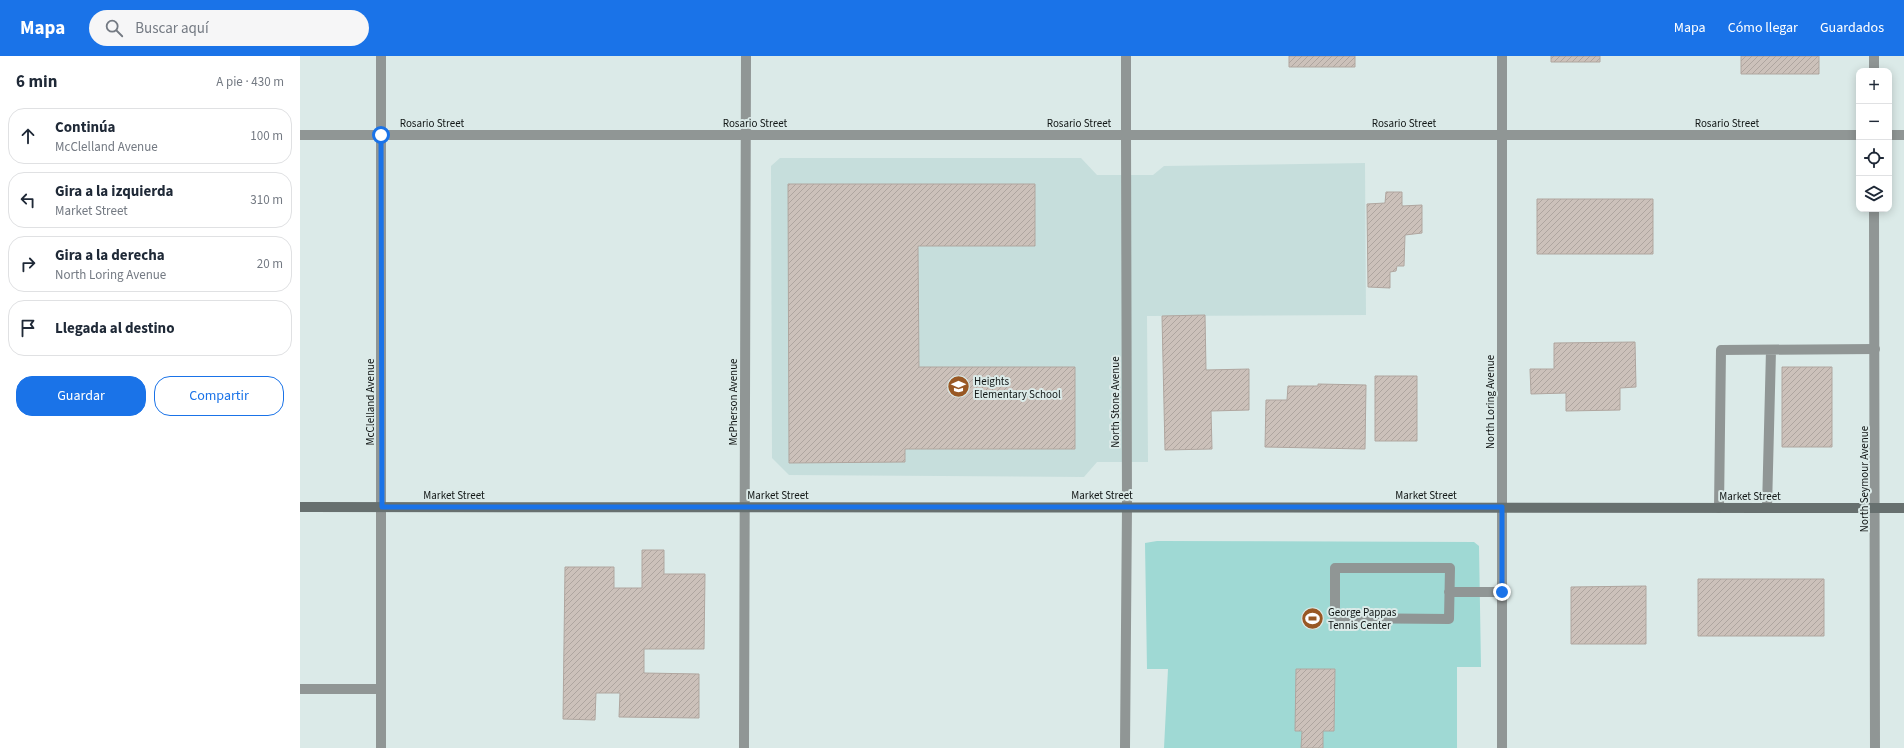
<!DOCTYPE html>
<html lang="es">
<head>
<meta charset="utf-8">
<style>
	body { margin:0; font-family:"Source Sans 3",sans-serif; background:#f6f6f7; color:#1f2937 }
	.controls { position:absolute; right:12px; top:12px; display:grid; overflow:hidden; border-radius:8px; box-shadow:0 2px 10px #0003 }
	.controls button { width:36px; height:36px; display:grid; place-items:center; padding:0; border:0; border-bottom:1px solid #e0e1e3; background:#fff; color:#1f2937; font:20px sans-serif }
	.stop { position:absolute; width:12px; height:12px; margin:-9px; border:3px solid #1a73e8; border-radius:50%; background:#fff }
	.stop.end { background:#1a73e8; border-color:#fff; box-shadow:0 1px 4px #0008 }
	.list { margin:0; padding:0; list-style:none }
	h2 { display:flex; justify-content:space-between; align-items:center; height:52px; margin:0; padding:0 16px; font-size:17px }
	h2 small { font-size:13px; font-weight:400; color:#747a83 }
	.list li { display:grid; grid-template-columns:26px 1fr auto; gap:12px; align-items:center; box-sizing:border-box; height:56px; margin:0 8px 8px; padding:0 8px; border:1px solid #e0e1e3; border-radius:16px }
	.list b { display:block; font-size:15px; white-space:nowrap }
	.list p { margin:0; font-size:13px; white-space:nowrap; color:#747a83 }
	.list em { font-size:13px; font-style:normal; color:#747a83 }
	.actions { display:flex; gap:8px; padding:12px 16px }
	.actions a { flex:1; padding:9px 0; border:1px solid #1a73e8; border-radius:16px; text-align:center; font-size:14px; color:#1a73e8 }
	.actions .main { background:#1a73e8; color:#fff }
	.icon { flex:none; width:22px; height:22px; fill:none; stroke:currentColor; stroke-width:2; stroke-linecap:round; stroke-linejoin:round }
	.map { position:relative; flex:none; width:1604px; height:692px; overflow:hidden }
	header { display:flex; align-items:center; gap:24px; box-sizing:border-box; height:56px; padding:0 20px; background:#1a73e8; color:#fff }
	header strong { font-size:19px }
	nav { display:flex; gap:22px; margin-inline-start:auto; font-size:14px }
	.search { width:280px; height:36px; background:#f6f6f7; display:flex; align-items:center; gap:10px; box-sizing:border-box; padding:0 14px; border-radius:22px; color:#747a83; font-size:15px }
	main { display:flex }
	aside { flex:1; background:#fff }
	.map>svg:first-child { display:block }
</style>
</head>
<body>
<header>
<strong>Mapa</strong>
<div class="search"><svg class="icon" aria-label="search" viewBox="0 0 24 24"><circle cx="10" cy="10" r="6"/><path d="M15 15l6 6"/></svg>Buscar aquí</div>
<nav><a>Mapa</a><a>Cómo llegar</a><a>Guardados</a></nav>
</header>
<main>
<aside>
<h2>6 min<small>A pie · 430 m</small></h2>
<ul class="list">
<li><svg class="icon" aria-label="ahead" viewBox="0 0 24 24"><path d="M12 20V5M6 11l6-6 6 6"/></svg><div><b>Continúa</b><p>McClelland Avenue</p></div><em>100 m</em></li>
<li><svg class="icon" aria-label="left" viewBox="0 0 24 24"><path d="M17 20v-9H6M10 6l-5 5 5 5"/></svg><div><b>Gira a la izquierda</b><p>Market Street</p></div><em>310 m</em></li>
<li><svg class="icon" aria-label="right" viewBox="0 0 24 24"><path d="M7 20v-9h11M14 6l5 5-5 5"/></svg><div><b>Gira a la derecha</b><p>North Loring Avenue</p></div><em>20 m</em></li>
<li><svg class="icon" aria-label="arrive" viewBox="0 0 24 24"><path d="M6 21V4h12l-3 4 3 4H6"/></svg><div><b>Llegada al destino</b></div></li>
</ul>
<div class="actions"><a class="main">Guardar</a><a>Compartir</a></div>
</aside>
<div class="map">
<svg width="1604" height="692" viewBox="0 0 1604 692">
	<defs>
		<pattern id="building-hatch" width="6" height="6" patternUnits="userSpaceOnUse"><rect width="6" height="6" fill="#ccc1ba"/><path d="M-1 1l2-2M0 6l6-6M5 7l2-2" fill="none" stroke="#aea59f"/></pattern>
	</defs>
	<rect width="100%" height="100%" fill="#dbeae8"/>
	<path fill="#c6dedc" d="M480,102H781L797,119H853L864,110L1065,107L1066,259L847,260L848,406H797L784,421L489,419L472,402L471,110Z"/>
	<path fill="#9fd9d4" d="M857,485L1174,486L1179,490L1181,611H1157V692H864L868,613H847L845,487Z"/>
	<path fill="url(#building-hatch)" stroke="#b0a69f" d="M989,0H1055V11H989Z
		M1251,0H1300V6H1251Z
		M1441,0H1519V18H1441Z
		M488,128H735V190H618L619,311H775V393H605V406L489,407Z
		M1086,136H1102V150L1122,149V177L1105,179L1104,210H1097L1096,215L1090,216V232L1068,231L1067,148L1085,147Z
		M1237,143H1353V198H1237Z
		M905,259L906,314L949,313V354L911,355L912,393L865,394L862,260Z
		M1335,286L1336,331L1320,332V354L1266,355V337L1231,338L1230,313H1254V287Z
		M1482,311H1532V391H1482Z
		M1075,320H1117V385H1075Z
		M1018,328L1066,329L1065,393L965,391L966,344H987L988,330H1018Z
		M342,494H364V518H405L404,593H344V617L399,618V662L319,661L320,637H296L295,664L263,663L265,511H314V532H342Z
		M1398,523H1524V580H1398Z
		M1346,530V588H1271V531Z
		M996,613H1035L1034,675H1023V692H1001L1002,675H995Z"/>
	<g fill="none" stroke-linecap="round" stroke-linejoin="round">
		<path stroke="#909695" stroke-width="10" d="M826,78L827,451
			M1419,452L1421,294L1575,293
			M1467,452L1471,294
			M1035,512H1150L1149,563L1035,562Z
			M1149,536H1202
			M0,633H81"/>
		<path stroke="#909695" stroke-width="10" d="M81,0V692
			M826,0V78
			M1574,15V0
			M0,79H1559
			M1589,79H1604
			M1574,153L1575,692
			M444,692L446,0
			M825,692L827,451
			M1202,692V0"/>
		<path stroke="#67706f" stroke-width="10" d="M0,451L1604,452"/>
	</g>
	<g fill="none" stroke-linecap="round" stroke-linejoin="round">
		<path stroke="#1a73e8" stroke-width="5" d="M81,79L82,451H1202V536"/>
	</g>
	<defs>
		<symbol id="school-disc" viewBox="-11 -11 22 22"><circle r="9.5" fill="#995824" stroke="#dbeae8"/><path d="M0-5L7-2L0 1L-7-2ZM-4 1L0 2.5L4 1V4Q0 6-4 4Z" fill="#fff"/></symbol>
		<symbol id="stadium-disc" viewBox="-11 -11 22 22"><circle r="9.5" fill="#995824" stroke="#dbeae8"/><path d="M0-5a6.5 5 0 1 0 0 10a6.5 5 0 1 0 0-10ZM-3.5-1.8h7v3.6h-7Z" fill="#fff"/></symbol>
	</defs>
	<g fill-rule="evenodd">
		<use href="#school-disc" x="646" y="318" width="25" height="25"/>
		<use href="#stadium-disc" x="1000" y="550" width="25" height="25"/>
	</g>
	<g text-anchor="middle" stroke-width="4" stroke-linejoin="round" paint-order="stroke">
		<g font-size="11" fill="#121716" stroke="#dbeae8">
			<text x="132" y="71">Rosario Street</text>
			<text x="455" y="71">Rosario Street</text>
			<text x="779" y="71">Rosario Street</text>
			<text x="1104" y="71">Rosario Street</text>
			<text x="1427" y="71">Rosario Street</text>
			<text transform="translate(70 346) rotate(-90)" y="4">McClelland Avenue</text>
			<text transform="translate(433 346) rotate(-90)" y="4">McPherson Avenue</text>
			<text transform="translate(815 346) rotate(-90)" y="4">North Stone Avenue</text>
			<text transform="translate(1190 346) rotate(-90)" y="4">North Loring Avenue</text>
			<text transform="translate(1564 423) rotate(-90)" y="4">North Seymour Avenue</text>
			<text x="154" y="443">Market Street</text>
			<text x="478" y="443">Market Street</text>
			<text x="802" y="443">Market Street</text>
			<text x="1126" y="443">Market Street</text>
			<text x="1450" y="444">Market Street</text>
		</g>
		<g font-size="11" fill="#121716" stroke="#dbeae8" text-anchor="start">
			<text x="674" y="329">Heights<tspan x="674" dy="13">Elementary School</tspan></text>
			<text x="1028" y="560">George Pappas<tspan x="1028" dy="13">Tennis Center</tspan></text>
		</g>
	</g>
</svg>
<div class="controls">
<button>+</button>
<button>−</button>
<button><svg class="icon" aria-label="locate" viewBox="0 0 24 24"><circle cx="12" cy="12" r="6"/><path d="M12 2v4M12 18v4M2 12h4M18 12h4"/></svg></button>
<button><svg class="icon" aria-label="layers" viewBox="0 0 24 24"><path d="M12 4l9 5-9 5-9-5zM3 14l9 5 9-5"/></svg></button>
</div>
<div class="stop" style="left:81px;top:79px"></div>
<div class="stop end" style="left:1202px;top:536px"></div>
</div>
</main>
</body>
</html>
